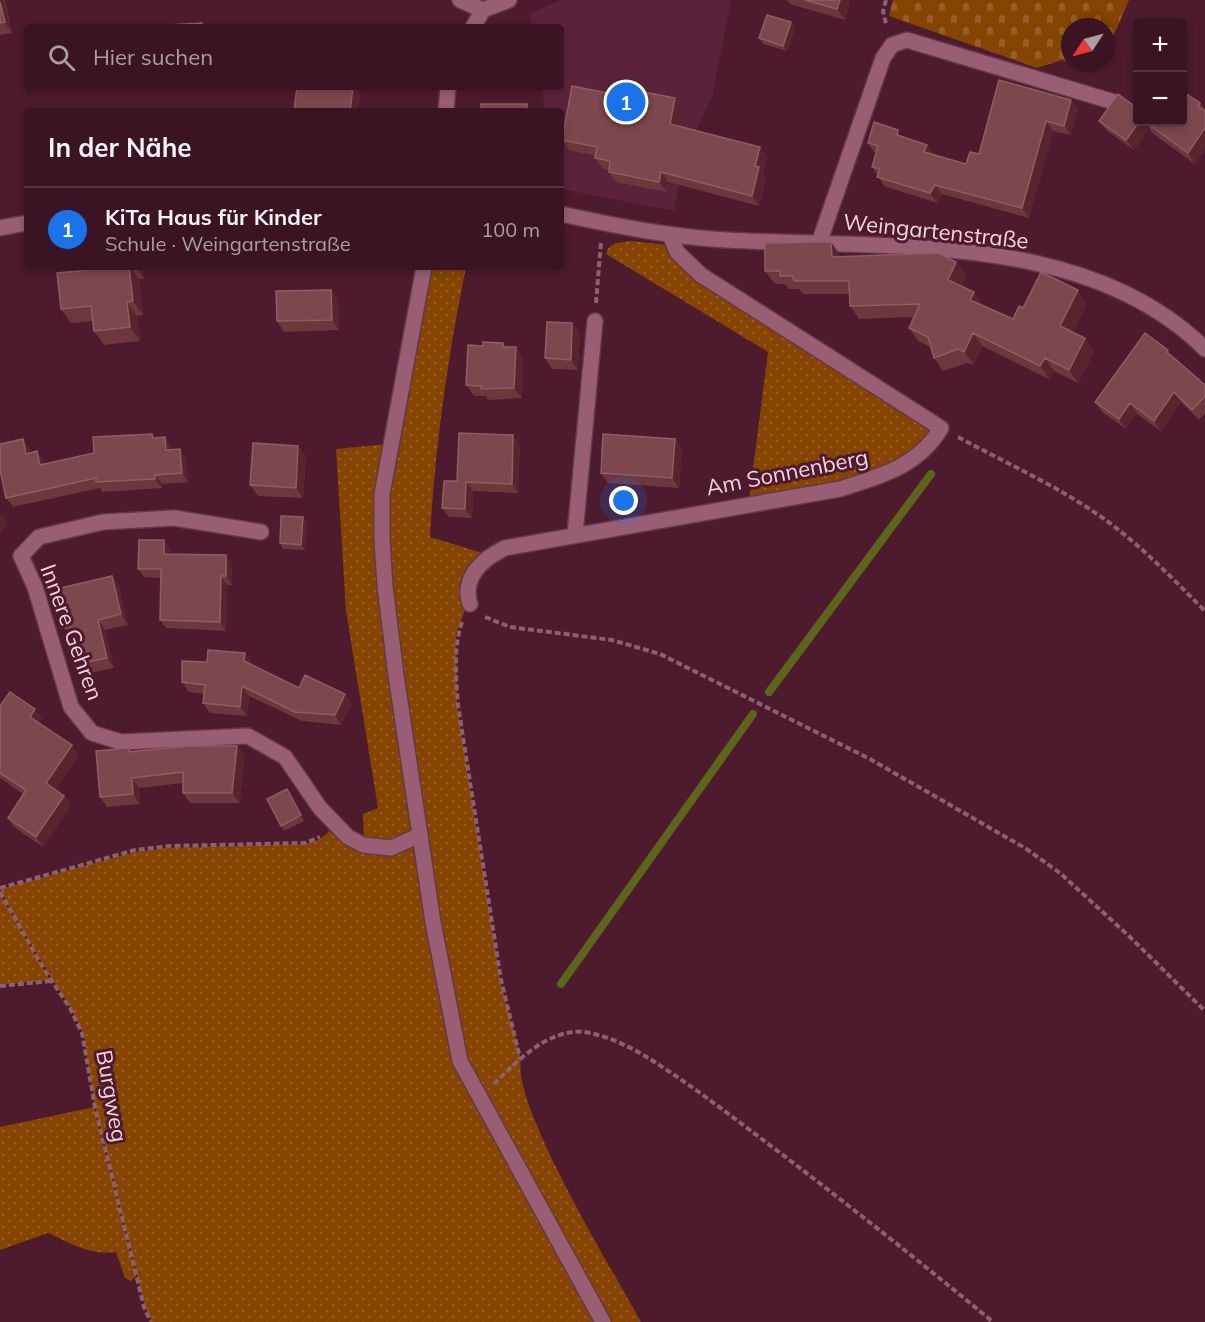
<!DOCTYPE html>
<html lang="de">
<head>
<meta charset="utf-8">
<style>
	body { margin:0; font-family:Mulish,sans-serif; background:#411d2a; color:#f1f3f6 }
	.controls { position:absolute; right:18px; top:18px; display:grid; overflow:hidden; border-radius:6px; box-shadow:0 3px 9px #0003 }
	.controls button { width:54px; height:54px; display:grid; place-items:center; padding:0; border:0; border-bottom:2px solid #543340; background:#3a1422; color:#f1f3f6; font:30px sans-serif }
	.compass { position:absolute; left:1061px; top:18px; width:54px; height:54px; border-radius:50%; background:#3a1422; box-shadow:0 3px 9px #0003; rotate:234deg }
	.you { position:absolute; left:624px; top:501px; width:21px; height:21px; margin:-15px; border:4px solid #fff; border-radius:50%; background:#1a73e8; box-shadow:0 0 0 9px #1a73e833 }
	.badge { display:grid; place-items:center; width:39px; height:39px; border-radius:50%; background:#1a73e8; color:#fff; font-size:20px; font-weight:700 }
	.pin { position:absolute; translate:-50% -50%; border:3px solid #fff; box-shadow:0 2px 6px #0006 }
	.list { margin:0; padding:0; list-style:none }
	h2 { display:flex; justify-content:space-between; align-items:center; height:78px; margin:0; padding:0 24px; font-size:26px }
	h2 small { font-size:20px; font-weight:400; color:#ab9ea5 }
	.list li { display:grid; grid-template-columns:39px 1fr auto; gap:18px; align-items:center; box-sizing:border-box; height:84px; padding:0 24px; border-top:2px solid #543340 }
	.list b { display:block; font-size:22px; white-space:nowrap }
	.list p { margin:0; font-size:20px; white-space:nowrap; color:#ab9ea5 }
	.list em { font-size:20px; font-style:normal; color:#ab9ea5 }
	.icon { flex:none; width:33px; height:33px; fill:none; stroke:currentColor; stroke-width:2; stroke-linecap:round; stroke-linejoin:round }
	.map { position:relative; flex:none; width:1205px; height:1322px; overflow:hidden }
	.search { position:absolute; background:#3a1422; box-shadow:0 3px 9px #0003; left:24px; top:24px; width:540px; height:66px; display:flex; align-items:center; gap:15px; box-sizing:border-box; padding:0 21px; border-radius:6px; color:#ab9ea5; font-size:22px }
	.panel { position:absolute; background:#3a1422; box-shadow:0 3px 9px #0003; left:24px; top:108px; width:540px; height:162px; border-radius:6px }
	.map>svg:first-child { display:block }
</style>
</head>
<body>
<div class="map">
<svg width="1205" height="1322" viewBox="0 0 1205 1322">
	<defs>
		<pattern id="grass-dots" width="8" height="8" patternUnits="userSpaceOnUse" patternTransform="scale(1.5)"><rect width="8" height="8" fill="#854500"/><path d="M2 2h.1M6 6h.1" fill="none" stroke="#975f25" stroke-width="1.8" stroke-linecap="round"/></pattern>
		<pattern id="cemetery-stones" width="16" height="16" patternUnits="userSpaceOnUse" patternTransform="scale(1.5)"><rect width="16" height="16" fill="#854500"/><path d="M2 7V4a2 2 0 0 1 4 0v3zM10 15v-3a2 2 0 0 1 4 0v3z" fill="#975f25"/></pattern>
	</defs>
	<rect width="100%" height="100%" fill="#4d1a2e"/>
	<path fill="#5c223a" d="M561,0H731L713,94L684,157L674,211L561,189V111H545L541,87H561V27H532L530,13Z"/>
	<path fill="url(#grass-dots)" d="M630,241L668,245L936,429L913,455L839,486L749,500L768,352L606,254C609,242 619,243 630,241Z
		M428,267H466C448,356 435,446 430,537L486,554L456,634L457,705L500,980L521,1059C511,1105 615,1274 641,1322H152L145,1307L95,1107L83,1033L70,1007L17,922L0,889L135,852L169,848L305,844L319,840L334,827L364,843L363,814L378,808L346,611L336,449L387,444Z
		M0,894L50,980L0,985Z
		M94,1107L136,1276L131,1281L125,1278L116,1252C91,1256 70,1243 48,1233L0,1250V1127Z"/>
	<path fill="url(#cemetery-stones)" d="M893,0H1129L1106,53V27H1070V62L1062,60L1037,68L889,16Z"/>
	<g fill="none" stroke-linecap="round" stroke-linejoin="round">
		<path stroke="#5b6718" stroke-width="8" d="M769,692L931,474
			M561,984L753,714"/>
		<defs>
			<path id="lane" d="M0,228L27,223
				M819,243L883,58L892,45L907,40L1114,102
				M261,532L174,518L103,522L39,537L21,556L35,587L71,707L92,733L121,742L248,736L285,757L320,808L348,837L363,845L391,848L420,835
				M575,534L595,321"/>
			<path id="street" d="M460,0L483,10
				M483,10L509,0
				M473,27L483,10
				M446,111L448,87
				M561,214C616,226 671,237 727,240C881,249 1086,230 1205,349
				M424,267L382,494V539L385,586L396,675L433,922L460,1061L603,1322
				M470,604C461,577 484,558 505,548L840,489C880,476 918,467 941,428L701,275L677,252L670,235"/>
		</defs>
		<use href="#lane" stroke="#63384a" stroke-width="18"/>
		<use href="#street" stroke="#63384a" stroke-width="18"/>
		<path stroke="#8c6070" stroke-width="4" stroke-dasharray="6 3" stroke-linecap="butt" d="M886,0L883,11L886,24
			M596,303L601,242
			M958,437C1002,461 1049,482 1091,510C1134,538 1169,575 1205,611
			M485,617L510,627L612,640L660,654L870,759L1025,848L1060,873L1130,937L1205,1011
			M462,622C453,648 456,678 458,705L501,980L520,1058
			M0,888L135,850L171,846L305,843L320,837
			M0,892L44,969L70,1008L82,1033L95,1107L144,1307L151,1322
			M0,986L51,981
			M494,1084C515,1063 541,1036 573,1032C593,1029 629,1046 645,1056C692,1085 735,1119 779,1152C851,1207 923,1264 993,1322"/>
		<use href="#lane" stroke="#995e73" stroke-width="15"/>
		<use href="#street" stroke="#995e73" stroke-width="15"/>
	</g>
	<path fill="#6d373b" d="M0,0H5L12,33L0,35Z
		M787,0H850L845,20L790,4Z
		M795,28L787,51L763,44L759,38Z
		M1071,100L1078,109L1071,135L1053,131L1029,218L942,194L937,203L884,186L872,167L876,153L874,152L868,143L903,137L927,145L934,154L966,164Z
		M1200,103L1205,110L1195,164L1152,133L1149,128L1134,150L1107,131L1099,121L1137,122Z
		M682,108L679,126L767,157L763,173L766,178L759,206L668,182L667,192L616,182L609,172V170L603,169L595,158L596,156L569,150L562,140Z
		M840,255V256L966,275L961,286L983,305L982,306L1013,319L1023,308L1087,303L1073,332L1085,338L1094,352L1078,383L1054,371L1049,379L982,346L974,365L967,363L943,371L934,358L931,347L918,341L909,328L914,317L859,319L850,306V294H803L799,289H789L785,284H775L765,271Z
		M79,267H143L144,279H139L143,315L137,316L140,341L104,345L94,331L93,321L71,323L61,309L80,271Z
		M331,290L338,300L339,330L284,332L277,321Z
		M572,323L580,333L578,370L552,369L545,358Z
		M503,343L506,347H516L523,358L522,398L488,400L486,396H474L466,385L483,346Z
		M1175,359L1205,385V413L1199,420L1181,402L1161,431L1137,414L1126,429L1102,412L1095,402Z
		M513,435L520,445L518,493L473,491L472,518L449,517L442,508L457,481Z
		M155,438L172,446V449L186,458L188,482L162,484V488L102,492L100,488L13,507L6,498L29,448L30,453L44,461V464L94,453Z
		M675,439L682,449L679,488L608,483L601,473Z
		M298,446L306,456L303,498L258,496L250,485Z
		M303,517L307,522L305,550L283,549L280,543Z
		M170,549V554L226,555L232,564V585H227L226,631L166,628L160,620L161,578L144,577L138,569Z
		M112,576L119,586L128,625L105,630L114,668L86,674L79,664L72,638L65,628Z
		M245,653L252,663V665L299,688L345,694L352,704L341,725L302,721L249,696L247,716L210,713L203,703L204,694L189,692L182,682L207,662Z
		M0,706L42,719L39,723L79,755L55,790L64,796L71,805L43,847L14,827L8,818L23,794L0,778Z
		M237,746L244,756L240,803H190L183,793V783L139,788L140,804L107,807L100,797L129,748L132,752Z
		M287,789L304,821L284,831L281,826Z"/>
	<path fill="#5a242f" d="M0,0H4L12,33L5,22Z
		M840,0H850L845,20L837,9Z
		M791,22L795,28L787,51L783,46Z
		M353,87H357L361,93L358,111H350Z
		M675,98L682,108L678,134L670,124Z
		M1071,100L1078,109L1071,135L1064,126Z
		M527,104L532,111H527Z
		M1046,121L1053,131L1029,218L1022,208Z
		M1139,122H1151H1145L1149,128L1134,150L1126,140Z
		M1205,128V149L1195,164L1188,153Z
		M898,130L905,140L897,135Z
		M927,145L934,154L924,152Z
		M760,147L767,157L763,173L766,178L759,206L752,196L755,166Z
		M661,172L668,182L667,192L659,182Z
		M935,185L942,194L937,203L930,193Z
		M831,242L840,255L841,270L832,257Z
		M956,262L966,275L957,294L948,280Z
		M129,267H130L139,279L143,315L133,301Z
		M136,267H143L144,279Z
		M331,290L338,300L339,330L332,320Z
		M1078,290L1087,303L1070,339L1060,326Z
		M974,292L983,305L979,313L970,300Z
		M127,302L137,316L140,341L130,327Z
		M572,323L580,333L578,370L571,360Z
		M973,333L982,346L974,365L964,352Z
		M1085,338L1094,352L1078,383L1069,370Z
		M516,347L523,358L522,398L514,388Z
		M1045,358L1054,371L1049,379L1040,366Z
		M1174,392L1181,402L1161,431L1154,421Z
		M1130,403L1137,414L1126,429L1119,419Z
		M513,435L520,445L518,493L512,484Z
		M165,437L172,446L173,459L166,450Z
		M23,439L29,448L32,463L26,454Z
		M675,439L682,449L679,488L672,478Z
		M298,446L306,456L303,498L296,488Z
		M180,449L186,458L188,482L182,473Z
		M37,451L44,461L46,475L40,465Z
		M155,475L162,484V488L155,479Z
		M466,482L473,491L472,518L465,509Z
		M2,514L8,523L0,533V517Z
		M303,517L307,522L305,550L301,545Z
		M164,540L170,549V563L164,554Z
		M226,555L232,564V585L226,576Z
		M112,576L119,586L128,625L121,614Z
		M221,576L227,585L226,631L220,622Z
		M98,620L105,630L114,668L107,658Z
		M245,653L252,663L251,671L244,661Z
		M242,686L249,696L247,716L240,707Z
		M345,694L352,704L341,725L335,715Z
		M35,709L42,719L37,726L30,717Z
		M72,745L79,755L53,793L46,783Z
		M237,746L244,756L240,803L232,793Z
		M132,778L139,788L140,804L133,794Z
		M287,789L291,794L304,821L301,815Z
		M64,796L71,805L43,847L36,837Z"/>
	<path fill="#7c484d" stroke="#8f5d63" stroke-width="1.5" d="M805,0H840L837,9Z
		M0,2L5,22L0,23Z
		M767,15L791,22L783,46L759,38Z
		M202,23V27H149V26Z
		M999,80L1071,100L1064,126L1046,121L1022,208L935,185L930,193L877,177L880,169L872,167L878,146L868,143L874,122L898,130L897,135L927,145L924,152L966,164L970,152L979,154Z
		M572,86L623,96V93L633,95L634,90L675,98L670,124L760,147L755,166L759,167L752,196L661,172L659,182L609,172L610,161L595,158L597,147L562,140Z
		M297,87H353L350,111H294Z
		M1182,91L1200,103L1198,106L1205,111V128L1188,153L1145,122H1182Z
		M1118,94L1137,108V122H1139L1126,140L1099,121Z
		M481,104H527V111H481Z
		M831,242L832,257L938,253L956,262L948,280L974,292L970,300L1013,319L1019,306L1023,308L1041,272L1078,290L1060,326L1085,338L1069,370L1045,358L1040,366L973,333L964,352L958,349L934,358L928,337L909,328L920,304L850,306L849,281H794L793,276H780V271H765V243Z
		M79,267H129L133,301L127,302L130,327L94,331L91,306L61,309L57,273L80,271Z
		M331,290L332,320L277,321L276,291Z
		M547,322L572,323L571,360L545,358Z
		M1145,333L1168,350L1167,352L1205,385V396L1192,410L1174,392L1154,421L1130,403L1119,419L1095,402Z
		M483,342L503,343V347H516L514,388L481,389V386L466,385L468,345L483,346Z
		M459,433L513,435L512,484L466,482L465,509L442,508L444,481H457Z
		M152,434L153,438L165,437L166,450L180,449L182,473L155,475V479L96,482V478L6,498L0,470V444L23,439L26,454L37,451L40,465L94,453L93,437Z
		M603,434L675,439L672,478L601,473Z
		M253,443L298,446L296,488L250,485Z
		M281,516L303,517L301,545L280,543Z
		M139,540H164V554L226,555V576H221L220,622L160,620L161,569H138Z
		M112,576L121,614L98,620L107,658L79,664L70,626L65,628L56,589Z
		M208,650L245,653L244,661L299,688L305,675L345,694L335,715L295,712L242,686L240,707L203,703L205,685L182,682V661L207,662Z
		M10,692L35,709L30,717L72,745L46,783L64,796L36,837L8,818L26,790L0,773V706Z
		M187,746H237L232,793H183V772L132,778L133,794L100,797L96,751L129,748V752Z
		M287,789L301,815L281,826L267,799Z"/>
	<g text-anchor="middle" stroke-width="6" stroke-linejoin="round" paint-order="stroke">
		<g font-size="22" fill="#f5d3dd" stroke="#4d1a2e">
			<text transform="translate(936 231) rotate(6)" y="8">Weingartenstraße</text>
			<text transform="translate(787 472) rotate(-11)" y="8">Am Sonnenberg</text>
			<text transform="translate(72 632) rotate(70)" y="8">Innere Gehren</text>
			<text transform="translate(112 1096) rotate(80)" y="8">Burgweg</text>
		</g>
	</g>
</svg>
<div class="controls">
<button>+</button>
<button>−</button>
</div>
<svg class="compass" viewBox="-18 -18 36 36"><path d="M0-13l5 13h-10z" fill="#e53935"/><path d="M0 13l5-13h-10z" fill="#ab9ea5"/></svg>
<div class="you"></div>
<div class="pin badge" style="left:626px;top:102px">1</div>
<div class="search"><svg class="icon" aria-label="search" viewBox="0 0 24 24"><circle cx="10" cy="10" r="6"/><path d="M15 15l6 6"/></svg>Hier suchen</div>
<section class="panel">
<h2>In der Nähe<small></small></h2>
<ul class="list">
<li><span class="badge">1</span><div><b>KiTa Haus für Kinder</b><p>Schule · Weingartenstraße</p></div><em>100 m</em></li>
</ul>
</section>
</div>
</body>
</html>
